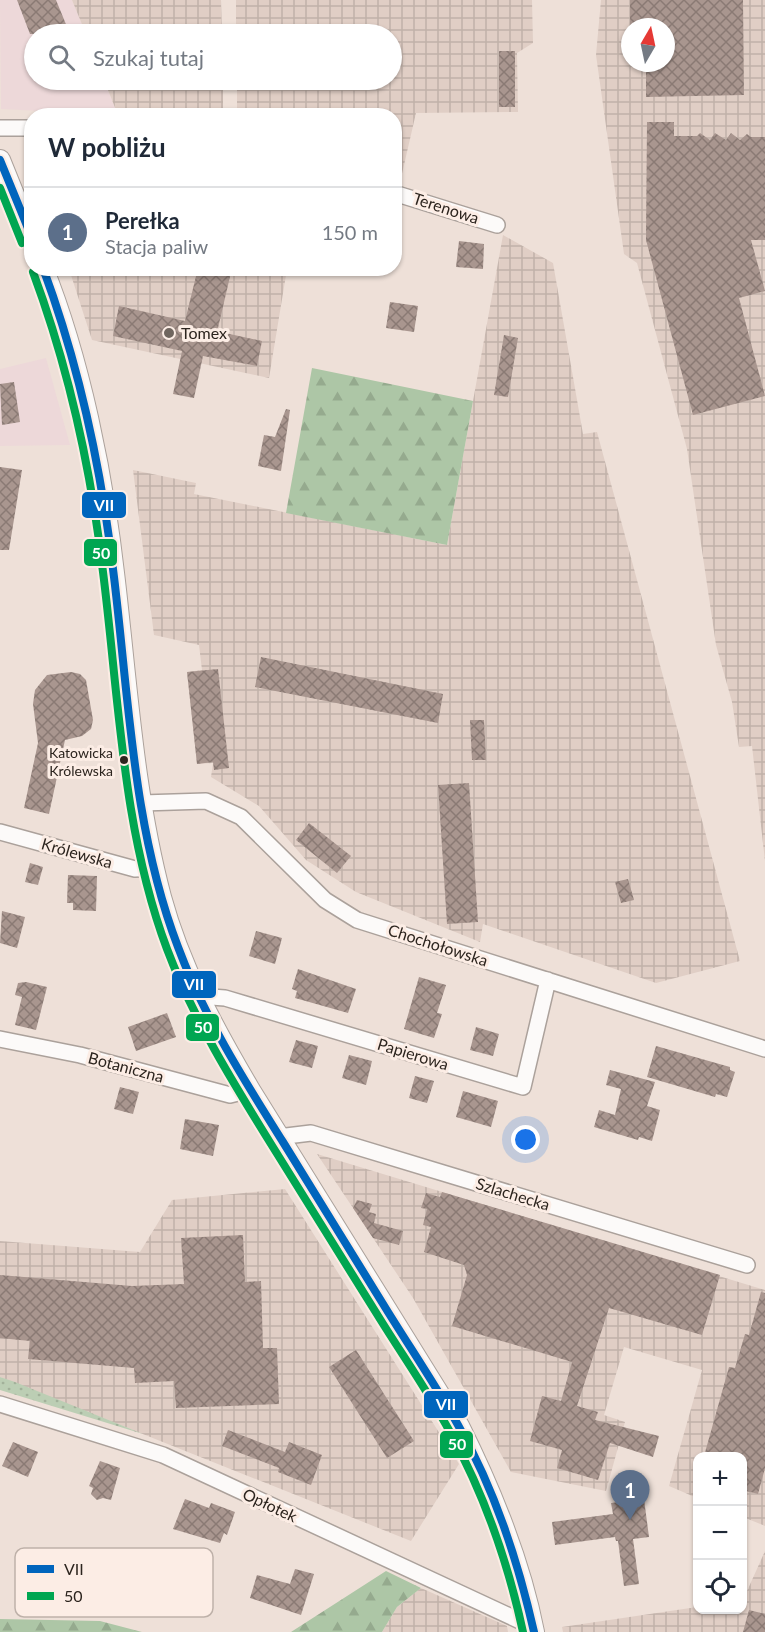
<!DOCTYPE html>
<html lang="pl">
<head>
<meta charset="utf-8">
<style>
	body { margin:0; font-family:Lato,sans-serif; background:#f2f2f3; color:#1f2937 }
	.controls { position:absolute; right:18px; bottom:18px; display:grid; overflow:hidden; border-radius:12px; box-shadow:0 2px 4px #0004 }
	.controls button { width:54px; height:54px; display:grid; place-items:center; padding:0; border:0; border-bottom:2px solid #e0e1e3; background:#fff; color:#1f2937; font:30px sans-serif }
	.compass { position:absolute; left:621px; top:18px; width:54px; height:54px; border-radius:50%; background:#fff; box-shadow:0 2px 4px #0004; rotate:9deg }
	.you { position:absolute; left:526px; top:1140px; width:21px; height:21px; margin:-15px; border:4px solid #fff; border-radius:50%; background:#1a73e8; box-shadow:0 0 0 9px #1a73e833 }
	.badge { display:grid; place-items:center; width:39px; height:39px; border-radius:50%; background:#ea580c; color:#fff; font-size:20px; font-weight:700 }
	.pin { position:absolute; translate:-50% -50px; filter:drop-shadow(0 2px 3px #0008) }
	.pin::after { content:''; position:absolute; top:32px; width:21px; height:18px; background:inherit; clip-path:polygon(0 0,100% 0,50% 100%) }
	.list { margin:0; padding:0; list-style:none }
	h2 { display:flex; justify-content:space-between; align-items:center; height:78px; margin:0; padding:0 24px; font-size:26px }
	h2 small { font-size:20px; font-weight:400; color:#747a83 }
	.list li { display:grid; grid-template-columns:39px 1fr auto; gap:18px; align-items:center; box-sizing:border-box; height:90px; padding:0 24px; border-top:2px solid #e0e1e3 }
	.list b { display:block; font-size:22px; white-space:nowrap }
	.list p { margin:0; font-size:20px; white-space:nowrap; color:#747a83 }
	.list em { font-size:20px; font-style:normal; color:#747a83 }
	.icon { flex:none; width:33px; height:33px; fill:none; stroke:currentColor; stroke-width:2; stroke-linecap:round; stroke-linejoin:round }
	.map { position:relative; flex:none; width:765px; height:1632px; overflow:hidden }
	.search { position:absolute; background:#fff; box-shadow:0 2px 4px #0004; left:24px; top:24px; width:378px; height:66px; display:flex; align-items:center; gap:15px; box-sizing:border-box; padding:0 21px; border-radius:33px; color:#747a83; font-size:22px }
	.panel { position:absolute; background:#fff; box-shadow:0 2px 4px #0004; left:24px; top:108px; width:378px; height:168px; border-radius:24px }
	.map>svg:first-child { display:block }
</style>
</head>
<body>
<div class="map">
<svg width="765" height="1632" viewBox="0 0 765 1632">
	<defs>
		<pattern id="industrial-grid" width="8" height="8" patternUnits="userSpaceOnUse" patternTransform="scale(1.5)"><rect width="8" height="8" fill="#e0cec5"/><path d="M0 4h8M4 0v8" fill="none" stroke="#c0b1a9"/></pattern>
		<pattern id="grass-dots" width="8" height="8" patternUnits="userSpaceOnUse" patternTransform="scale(1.5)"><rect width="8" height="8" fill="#bcceb4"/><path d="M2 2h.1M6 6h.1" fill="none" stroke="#a2b19a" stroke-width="1.8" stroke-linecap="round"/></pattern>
		<pattern id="forest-firs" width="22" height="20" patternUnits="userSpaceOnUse" patternTransform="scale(1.5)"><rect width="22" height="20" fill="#adc6a6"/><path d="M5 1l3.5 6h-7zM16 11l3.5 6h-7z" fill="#95aa8e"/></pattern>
		<pattern id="building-cross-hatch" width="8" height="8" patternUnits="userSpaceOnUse" patternTransform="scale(1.5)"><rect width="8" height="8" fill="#a9968f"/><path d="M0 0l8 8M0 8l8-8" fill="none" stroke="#8a7a74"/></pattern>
	</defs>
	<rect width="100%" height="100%" fill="#eee0d8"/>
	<path fill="#edd8d9" d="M0,0H72L86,34H34V80H104L118,115L1,109Z
		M46,358L70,445L0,446V369Z"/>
	<path fill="url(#industrial-grid)" fill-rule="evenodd" d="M72,0H221L222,34H86Z
		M236,0H532L533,43L517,53L518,112L416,113L401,178L395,181L394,116L237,115V80H392V34H236Z
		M601,0H765V861L752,746L739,747L732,702L716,645L687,449L637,263L624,254L596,55ZM630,27H666V63H630Z
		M104,80H223V115H118Z
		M503,235L553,263L583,434L597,432L740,961L656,983L483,924L480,942L356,892L306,860L259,806L211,777L213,763L197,764L187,672L202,670L199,645L154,635L133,470L196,483L194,494L447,545Z
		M69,269H287L269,378L92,340Z
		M317,1154L765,1290V1526L743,1517L742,1456H698L697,1498L669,1486L702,1370L624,1347L604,1415L625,1422L606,1491L511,1472L413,1298Z
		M285,1189L459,1464L411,1541L0,1377V1241L140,1252L172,1200Z
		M765,1551V1632H563L562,1627L697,1607L698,1610H742L743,1600Z
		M421,1588L507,1626L508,1632H382L397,1607Z"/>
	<path fill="url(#grass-dots)" d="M0,1377L15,1382L143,1434L0,1390Z"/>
	<path fill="url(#forest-firs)" d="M312,368L473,401L447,545L286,513Z
		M386,1571L421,1588L397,1607L382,1632H291Z
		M0,1619L100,1621L142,1632H0Z"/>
	<path fill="url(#building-cross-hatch)" d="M17,0H56L70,34H30Z
		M630,0H743L744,95L646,97V63H666V27H630Z
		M499,51H515V107H499Z
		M647,122H674V136H697L700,133L710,140L715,133L726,140L731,133L740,140L747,134L751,137H765V240H751L765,291L739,298L765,396L693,415L646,240Z
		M459,241L484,244L483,269L456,267Z
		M198,268H232L218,328L225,329V333L262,341L257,366L203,356L194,398L173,394L182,351L113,336L119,306L185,321Z
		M390,302L418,306L414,332L386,328Z
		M504,335L518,338L508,397L494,395Z
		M14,382L20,422L2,425L0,384Z
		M286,409L290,410L281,471L258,466L264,435L275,437Z
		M0,467L22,470L9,550H0Z
		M261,657L443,694L438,723L255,687Z
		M218,669L229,768L214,770L213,762L197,764L187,672Z
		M71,672L80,674L86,680L93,720L91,729L82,736L65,740L49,814L24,808L38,743L33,704L35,690L47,675Z
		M470,720H484L486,760H472Z
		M469,783L478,922L447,924L438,785Z
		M309,823L351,856L337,873L296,840Z
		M30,863L43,867L38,885L25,882Z
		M68,875L97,876L96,911L73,910V903H67Z
		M628,879L634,900L621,903L615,882Z
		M2,911L25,917L17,948L0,943Z
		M256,931L282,938L275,964L249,956Z
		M298,969L356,989L348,1013L295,998L297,991L292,989Z
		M419,977L446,985L437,1013L442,1014L434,1038L404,1029Z
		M26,982L47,987L36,1030L15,1025L22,997L15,995L18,983Z
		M167,1013L176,1037L136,1051L128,1027Z
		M476,1027L499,1034L493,1056L470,1050Z
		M296,1040L318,1046L312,1068L289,1062Z
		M656,1046L730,1067V1070L735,1072L727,1097L716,1094L715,1097L647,1077Z
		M349,1055L372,1061L366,1085L342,1078Z
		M610,1070L655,1082L647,1106L660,1110L652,1141L639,1137L638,1140L594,1127L599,1110L615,1115L621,1089L606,1085Z
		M415,1076L434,1081L427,1103L409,1098Z
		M120,1087L139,1092L133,1114L114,1109Z
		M463,1091L498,1101L491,1127L456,1117Z
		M185,1119L219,1125L213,1156L180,1149Z
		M442,1192L720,1275L702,1335L609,1308L577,1406L598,1412L595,1420L659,1436L653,1457L610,1443L598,1480L557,1468L562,1450L530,1441L542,1396L561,1401L572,1362L452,1326L467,1275L464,1265L424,1252L431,1227L423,1225L427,1209L421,1208L426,1193L440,1197Z
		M357,1200L372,1204L369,1212L376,1214L374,1223L403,1231L399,1245L373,1238L353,1208Z
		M243,1235L245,1282L261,1281L263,1348H277L279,1404L176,1408L174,1381L135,1383L134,1368L28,1359L30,1341L0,1338V1275L132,1286L184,1284L181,1238Z
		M761,1292L765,1293V1468L758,1494L742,1490V1456H704L729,1367L735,1368L745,1334L749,1335Z
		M356,1350L414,1441L387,1458L329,1367Z
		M228,1430L285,1452L289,1442L322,1455L311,1485L278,1472L279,1468L222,1446Z
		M13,1442L38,1452L28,1477L2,1466Z
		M100,1461L120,1468L111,1500L103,1498L97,1500L91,1494L93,1488L89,1486Z
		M185,1499L209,1508L211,1503L235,1512L227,1535L224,1533L220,1543L173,1529Z
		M644,1499L649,1537L633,1539L639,1584L624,1586L618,1541H616L615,1537L555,1545L552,1522L613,1514L611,1503Z
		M295,1569L314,1574L301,1615L250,1598L257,1575L290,1584Z
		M749,1610L765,1614V1632H743Z"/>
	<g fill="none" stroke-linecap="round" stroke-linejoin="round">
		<defs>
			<path id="minor" d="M0,128H32
				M394,193L497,225
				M142,803L206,801L241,817L325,900L357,920L765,1049
				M0,832L135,869L155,868
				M197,996L225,998L523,1087L548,980
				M0,1039L80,1055L230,1095L250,1090
				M278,1137L311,1133L747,1265
				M0,1404L163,1455L533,1627"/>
			<path id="tertiary" d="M0,160L32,239
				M43,268C80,360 103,476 114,573C127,681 133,792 161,897C180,967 214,1029 250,1090L459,1426C492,1492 520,1560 534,1632"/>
		</defs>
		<use href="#minor" stroke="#aba19b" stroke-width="18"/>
		<use href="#tertiary" stroke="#aba19b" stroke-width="22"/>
		<use href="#minor" stroke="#fcfaf9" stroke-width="15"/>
		<use href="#tertiary" stroke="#fcfaf9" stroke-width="20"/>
		<defs>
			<path id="bus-1" d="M0,160L32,238
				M43,268C80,368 102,472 114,577C129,700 133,830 178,947C204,1017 244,1080 283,1142C318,1199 353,1255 388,1312C411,1349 436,1386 458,1425C494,1488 518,1561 534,1632"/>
			<path id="bus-2" d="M0,188L22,243
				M33,272C69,369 91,469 103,572C119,698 122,829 167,949C193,1018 232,1081 271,1144C307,1202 344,1261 380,1319C403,1356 429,1393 450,1432C484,1494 508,1563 523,1632"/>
		</defs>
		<use href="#bus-1" stroke="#fcede5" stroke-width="12"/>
		<use href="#bus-2" stroke="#fcede5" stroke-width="12"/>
		<use href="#bus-1" stroke="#0065bd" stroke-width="8"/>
		<use href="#bus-2" stroke="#00a651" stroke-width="8"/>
	</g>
	<circle fill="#70665f" stroke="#fcede5" stroke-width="2" cx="169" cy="333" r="6"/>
	<circle fill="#2c241e" stroke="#fcede5" stroke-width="2" cx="124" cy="760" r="5"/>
	<g text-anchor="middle" stroke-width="6" stroke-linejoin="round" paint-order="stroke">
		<g font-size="14" fill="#2c241e" stroke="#fcede5" text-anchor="end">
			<text x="113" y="758">Katowicka<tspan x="113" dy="18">Królewska</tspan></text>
		</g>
		<g font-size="16" fill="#2c241e" stroke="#fcede5">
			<text transform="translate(446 208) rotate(18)" y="6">Terenowa</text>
			<text transform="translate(77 853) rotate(16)" y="6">Królewska</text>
			<text transform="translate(438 945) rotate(18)" y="6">Chochołowska</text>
			<text transform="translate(413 1054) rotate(17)" y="6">Papierowa</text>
			<text transform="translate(126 1067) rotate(15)" y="6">Botaniczna</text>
			<text transform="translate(513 1194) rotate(17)" y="6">Szlachecka</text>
			<text transform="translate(270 1505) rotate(25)" y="6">Opłotek</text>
		</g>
		<g font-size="16" fill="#2c241e" stroke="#fcede5" text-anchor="start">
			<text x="181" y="339">Tomex</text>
		</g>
	</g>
	<rect x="15" y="1548" width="198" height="69" rx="9" fill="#fcede5" stroke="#beb1a9" stroke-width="1.5"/>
	<rect x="27" y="1565" width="27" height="8" fill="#0065bd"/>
	<rect x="27" y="1592" width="27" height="8" fill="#00a651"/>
	<g font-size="16" fill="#2c241e">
		<text x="64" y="1575">VII</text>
		<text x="64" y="1602">50</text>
	</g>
	<g stroke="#fcede5" stroke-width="2">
		<rect x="81" y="491" width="46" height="28" rx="6" fill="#0065bd"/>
		<rect x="83" y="538" width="35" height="29" rx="6" fill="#00a651"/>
		<rect x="171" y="970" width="46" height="29" rx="6" fill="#0065bd"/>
		<rect x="185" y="1013" width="35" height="29" rx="6" fill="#00a651"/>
		<rect x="423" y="1390" width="46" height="29" rx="6" fill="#0065bd"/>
		<rect x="439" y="1430" width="35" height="29" rx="6" fill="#00a651"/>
	</g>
	<g font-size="16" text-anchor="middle" font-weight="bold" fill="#fff">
		<text x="104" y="511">VII</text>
		<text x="101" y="559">50</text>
		<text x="194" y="990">VII</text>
		<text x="203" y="1033">50</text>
		<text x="446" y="1410">VII</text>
		<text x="457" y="1450">50</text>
	</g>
</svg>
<div class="controls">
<button>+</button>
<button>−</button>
<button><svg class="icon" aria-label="locate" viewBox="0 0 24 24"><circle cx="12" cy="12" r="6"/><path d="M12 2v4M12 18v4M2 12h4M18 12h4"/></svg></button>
</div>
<svg class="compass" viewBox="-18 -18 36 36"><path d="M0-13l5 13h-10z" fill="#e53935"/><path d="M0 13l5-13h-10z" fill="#747a83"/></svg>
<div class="you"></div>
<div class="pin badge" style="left:630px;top:1520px;background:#5c6f8a">1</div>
<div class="search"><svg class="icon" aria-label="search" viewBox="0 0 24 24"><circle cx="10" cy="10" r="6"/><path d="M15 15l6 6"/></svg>Szukaj tutaj</div>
<section class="panel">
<h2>W pobliżu<small></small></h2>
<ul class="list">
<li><span class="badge" style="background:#5c6f8a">1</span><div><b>Perełka</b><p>Stacja paliw</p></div><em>150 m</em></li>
</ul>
</section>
</div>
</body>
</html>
